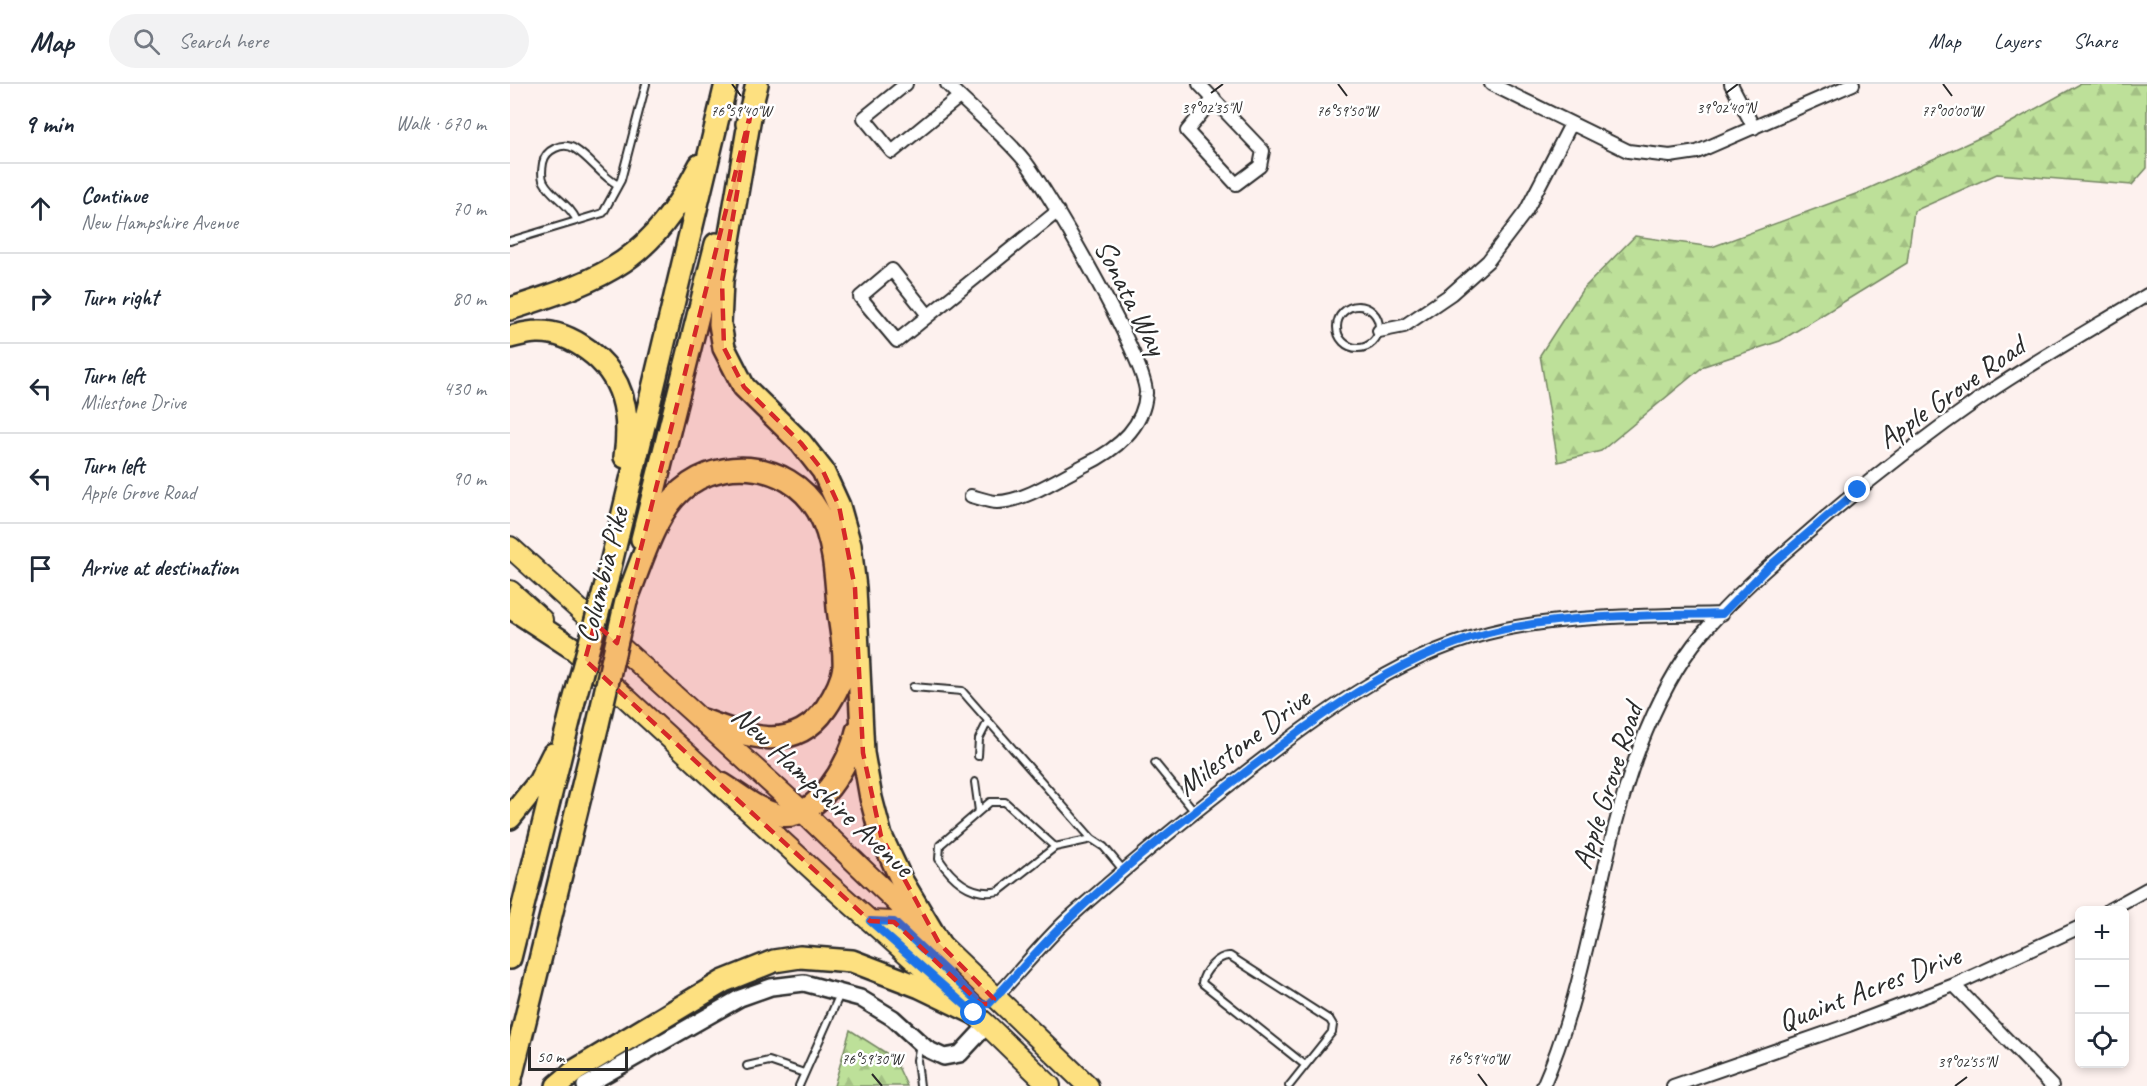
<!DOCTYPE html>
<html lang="en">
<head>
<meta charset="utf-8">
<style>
	body { margin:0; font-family:Caveat,sans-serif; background:#f2f2f3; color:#1f2937 }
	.controls { position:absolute; right:18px; bottom:18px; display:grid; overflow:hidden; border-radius:9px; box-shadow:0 3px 9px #0003 }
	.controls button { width:54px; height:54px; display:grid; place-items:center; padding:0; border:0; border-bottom:2px solid #e0e1e3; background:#fff; color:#1f2937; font:30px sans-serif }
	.scale { position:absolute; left:18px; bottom:15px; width:100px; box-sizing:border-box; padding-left:6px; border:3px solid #2b2b2b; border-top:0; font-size:16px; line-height:21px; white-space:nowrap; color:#2b2b2b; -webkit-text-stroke:4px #fff; paint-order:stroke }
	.stop { position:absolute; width:18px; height:18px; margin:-14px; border:4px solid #1a73e8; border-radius:50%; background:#fff }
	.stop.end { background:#1a73e8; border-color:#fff; box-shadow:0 2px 6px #0008 }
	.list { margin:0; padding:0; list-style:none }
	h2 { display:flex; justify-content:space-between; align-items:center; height:78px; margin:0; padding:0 24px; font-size:26px }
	h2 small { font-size:20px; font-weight:400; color:#747a83 }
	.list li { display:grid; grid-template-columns:39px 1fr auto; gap:18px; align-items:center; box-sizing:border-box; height:90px; padding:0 24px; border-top:2px solid #e0e1e3 }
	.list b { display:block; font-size:22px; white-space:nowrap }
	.list p { margin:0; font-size:20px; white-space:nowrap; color:#747a83 }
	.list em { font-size:20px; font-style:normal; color:#747a83 }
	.icon { flex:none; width:33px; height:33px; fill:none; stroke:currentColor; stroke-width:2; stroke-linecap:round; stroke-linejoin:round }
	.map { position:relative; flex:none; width:1637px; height:1002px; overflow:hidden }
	header { display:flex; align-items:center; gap:36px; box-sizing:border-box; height:84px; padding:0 30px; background:#fff; border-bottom:2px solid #e0e1e3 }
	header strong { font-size:28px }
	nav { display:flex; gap:33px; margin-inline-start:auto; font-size:21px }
	.search { width:420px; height:54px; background:#f2f2f3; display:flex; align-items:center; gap:15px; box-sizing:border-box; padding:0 21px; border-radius:33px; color:#747a83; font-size:22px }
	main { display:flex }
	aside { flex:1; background:#fff }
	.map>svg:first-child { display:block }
</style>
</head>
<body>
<header>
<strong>Map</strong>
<div class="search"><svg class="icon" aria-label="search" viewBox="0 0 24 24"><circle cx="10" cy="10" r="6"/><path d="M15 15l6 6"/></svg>Search here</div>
<nav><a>Map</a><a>Layers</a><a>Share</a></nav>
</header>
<main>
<aside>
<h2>9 min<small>Walk · 670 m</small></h2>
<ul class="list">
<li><svg class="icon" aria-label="ahead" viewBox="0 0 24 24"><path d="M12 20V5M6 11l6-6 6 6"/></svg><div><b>Continue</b><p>New Hampshire Avenue</p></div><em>70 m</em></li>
<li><svg class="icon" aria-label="right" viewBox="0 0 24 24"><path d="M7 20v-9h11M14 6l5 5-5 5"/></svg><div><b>Turn right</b></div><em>80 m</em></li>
<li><svg class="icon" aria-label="left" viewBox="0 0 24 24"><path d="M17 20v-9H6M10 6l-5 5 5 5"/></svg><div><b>Turn left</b><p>Milestone Drive</p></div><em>430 m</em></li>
<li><svg class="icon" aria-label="left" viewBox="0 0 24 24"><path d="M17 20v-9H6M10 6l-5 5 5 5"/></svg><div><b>Turn left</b><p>Apple Grove Road</p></div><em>90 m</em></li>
<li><svg class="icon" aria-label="arrive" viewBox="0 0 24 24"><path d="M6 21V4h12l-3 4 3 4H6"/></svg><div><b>Arrive at destination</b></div></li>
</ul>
</aside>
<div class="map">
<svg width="1637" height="1002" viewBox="0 0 1637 1002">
	<defs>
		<pattern id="forest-firs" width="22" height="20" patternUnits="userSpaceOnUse" patternTransform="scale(1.5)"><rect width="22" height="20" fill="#bde099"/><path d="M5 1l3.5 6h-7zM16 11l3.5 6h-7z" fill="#a3c084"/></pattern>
	</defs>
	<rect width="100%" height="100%" fill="#fdf1ee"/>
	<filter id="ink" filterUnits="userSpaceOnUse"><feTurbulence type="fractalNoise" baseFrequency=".0167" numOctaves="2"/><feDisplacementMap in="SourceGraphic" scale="12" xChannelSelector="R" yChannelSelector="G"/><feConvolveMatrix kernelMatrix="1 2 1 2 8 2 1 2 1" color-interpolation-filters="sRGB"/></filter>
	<g filter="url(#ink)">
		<path fill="url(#forest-firs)" stroke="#748662" stroke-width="1.5" d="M1570,0H1637V84L1622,101L1487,90L1404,127L1397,179L1270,257L1194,282L1091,367L1048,378L1030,271L1072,206L1125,152L1202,163L1351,108L1491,44Z
			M340,946L384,974L397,1002H324Z"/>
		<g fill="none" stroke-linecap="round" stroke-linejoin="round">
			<defs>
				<path id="service" d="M67,137C60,120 42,113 34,98C31,93 32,85 33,79C35,66 53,57 65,65C81,75 91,92 108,101
					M0,157L93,129L111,96L136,0
					M827 243a21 21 0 1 1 42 0a21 21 0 1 1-42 0Z
					M403,603L452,607L582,755
					M468,672L469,655L478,637
					M645,679L685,728
					M465,698L469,727
					M545,763L495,718H480L430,761L429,775C443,796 463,813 489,807L545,763L582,755L594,763L614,787
					M237,982L259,977L294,989
					M289,1002L330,910
					M410,1002L407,976L410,960
					M779,1002L822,948L823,941L820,936L720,872C708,871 693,888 692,899L795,981"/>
				<path id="minor" d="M396,0L354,34L382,68L449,13
					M437,0C462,26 492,49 514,76C538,106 637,278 636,309C634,344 604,367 575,381C551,393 514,418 487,418C479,418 469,414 461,412
					M689,0L753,67L750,82L726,100L677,47L704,14
					M981,0L1118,67L1160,72L1187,68L1343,0
					M1221,0L1244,44
					M418,231L382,186L350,213L387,257L548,127
					M869,247L894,242L941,210L978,177L1016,127L1061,40
					M1599,826L1637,805
					M1444,901L1542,1002
					M484,915C509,889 532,859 558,835C615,784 675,735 736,688C815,627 895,566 995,545C1066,531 1140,532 1212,530
					M1033,1002C1080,895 1088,774 1129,665C1144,626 1165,582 1192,550C1222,514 1259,482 1294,452C1352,401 1413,354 1476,310C1528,275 1583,244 1637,211
					M1163,1002L1339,941L1444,901L1570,843"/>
				<path id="tertiary" d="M75,1002L230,914L261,903L294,899L350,914L383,934L417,965L434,973L450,970L477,941"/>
				<path id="primary" d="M0,463L293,728L578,1002
					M0,507L32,536
					M64,566L314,796L477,941L540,1002
					M360,837L384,838L432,884"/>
				<path id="trunk" d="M241,27L212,197L210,240L214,264L234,303L291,359L313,387L329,422L340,461L345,504L353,669L361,714L371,752L392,797L429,859
					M237,40L247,0
					M0,225C99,193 140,178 190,81
					M0,253C9,251 18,248 27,248C47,247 63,255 78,266C114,292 121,330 115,373
					M132,455L206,160
					M97,496L216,0
					M116,517C129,486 142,439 164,414C202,370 278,375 308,427C324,455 326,492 328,524C330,543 335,564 334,583C332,598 324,612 316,624C284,671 235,652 193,636
					M0,523L61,563
					M212,700C230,711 248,727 269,731C307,738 340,678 347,647
					M0,734L29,698L43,670
					M0,874L64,617
					M0,998L88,640
					M47,1002L66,986L214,897L264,877L290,873L342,877L410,903L464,929"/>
			</defs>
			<use href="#service" stroke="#2b2b2b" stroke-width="10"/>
			<use href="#minor" stroke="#2b2b2b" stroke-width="16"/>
			<use href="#tertiary" stroke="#2b2b2b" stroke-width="20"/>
			<use href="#primary" stroke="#2b2b2b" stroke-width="24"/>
			<use href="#trunk" stroke="#2b2b2b" stroke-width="26"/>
			<use href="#service" stroke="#fff" stroke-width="6"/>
			<use href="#minor" stroke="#fff" stroke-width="12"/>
			<use href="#tertiary" stroke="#fff" stroke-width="15"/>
			<use href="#primary" stroke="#fde080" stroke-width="20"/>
			<use href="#trunk" stroke="#fde080" stroke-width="21"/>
			<defs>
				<path id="trunk-bridge" d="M64,617L97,496
					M88,640L116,517"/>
			</defs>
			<use href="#trunk-bridge" stroke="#2b2b2b" stroke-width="26" stroke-linecap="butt"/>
			<use href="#trunk-bridge" stroke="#fde080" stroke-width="21"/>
		</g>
	</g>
	<g fill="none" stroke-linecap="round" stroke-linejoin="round" filter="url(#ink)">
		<path stroke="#1a73e8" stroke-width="8" d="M464,929L360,837L384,838L471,920H479C505,893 529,863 557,837C614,782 679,732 742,683C820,624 897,566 995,545C1066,530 1140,532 1212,530L1256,485L1348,406"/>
	</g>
	<path fill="#d62828" fill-opacity="0.2" stroke="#d62828" stroke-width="4.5" stroke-dasharray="12 8" stroke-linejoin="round" d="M241,27L212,197L214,264L234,303L291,359L313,387L329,422L345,504L353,669L371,752L429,859L484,915L479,920H471L384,838L360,837L75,576L85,539L107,559Z"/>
	<path fill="none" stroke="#2b2b2b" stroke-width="2" d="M222,0L231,12M828,0L837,12M1433,0L1442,12M701,9L713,0M1216,9L1228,0M362,990L372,1002M968,990L977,1002M1445,1002L1457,993"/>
	<g text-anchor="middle" stroke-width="5" stroke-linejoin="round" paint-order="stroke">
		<g font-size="30" fill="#2b2b2b" stroke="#fff">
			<text transform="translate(621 213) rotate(63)" y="10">Sonata Way</text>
			<text transform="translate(1441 308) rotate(-35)" y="10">Apple Grove Road</text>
			<text transform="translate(92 491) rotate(-76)" y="10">Columbia Pike</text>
			<text transform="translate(733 658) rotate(-37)" y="10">Milestone Drive</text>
			<text transform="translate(1097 702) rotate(-72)" y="10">Apple Grove Road</text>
			<text transform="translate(313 707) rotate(43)" y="10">New Hampshire Avenue</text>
			<text transform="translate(1359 904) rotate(-21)" y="10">Quaint Acres Drive</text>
		</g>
	</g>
	<g font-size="15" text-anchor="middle" fill="#2b2b2b" stroke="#fff" stroke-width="5" stroke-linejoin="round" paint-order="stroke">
		<text x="701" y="29">39°02'35"N</text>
		<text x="1216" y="29">39°02'40"N</text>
		<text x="231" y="32">76°59'40"W</text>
		<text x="837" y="32">76°59'50"W</text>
		<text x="1442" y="32">77°00'00"W</text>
		<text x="362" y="980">76°59'30"W</text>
		<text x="968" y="980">76°59'40"W</text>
		<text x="1457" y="983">39°02'55"N</text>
	</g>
</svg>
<div class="controls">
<button>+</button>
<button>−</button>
<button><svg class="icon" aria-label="locate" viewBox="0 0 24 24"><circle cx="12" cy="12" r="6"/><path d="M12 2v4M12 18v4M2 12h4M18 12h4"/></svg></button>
</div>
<div class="scale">50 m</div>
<div class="stop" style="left:464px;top:929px"></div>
<div class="stop end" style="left:1348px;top:406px"></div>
</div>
</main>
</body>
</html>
